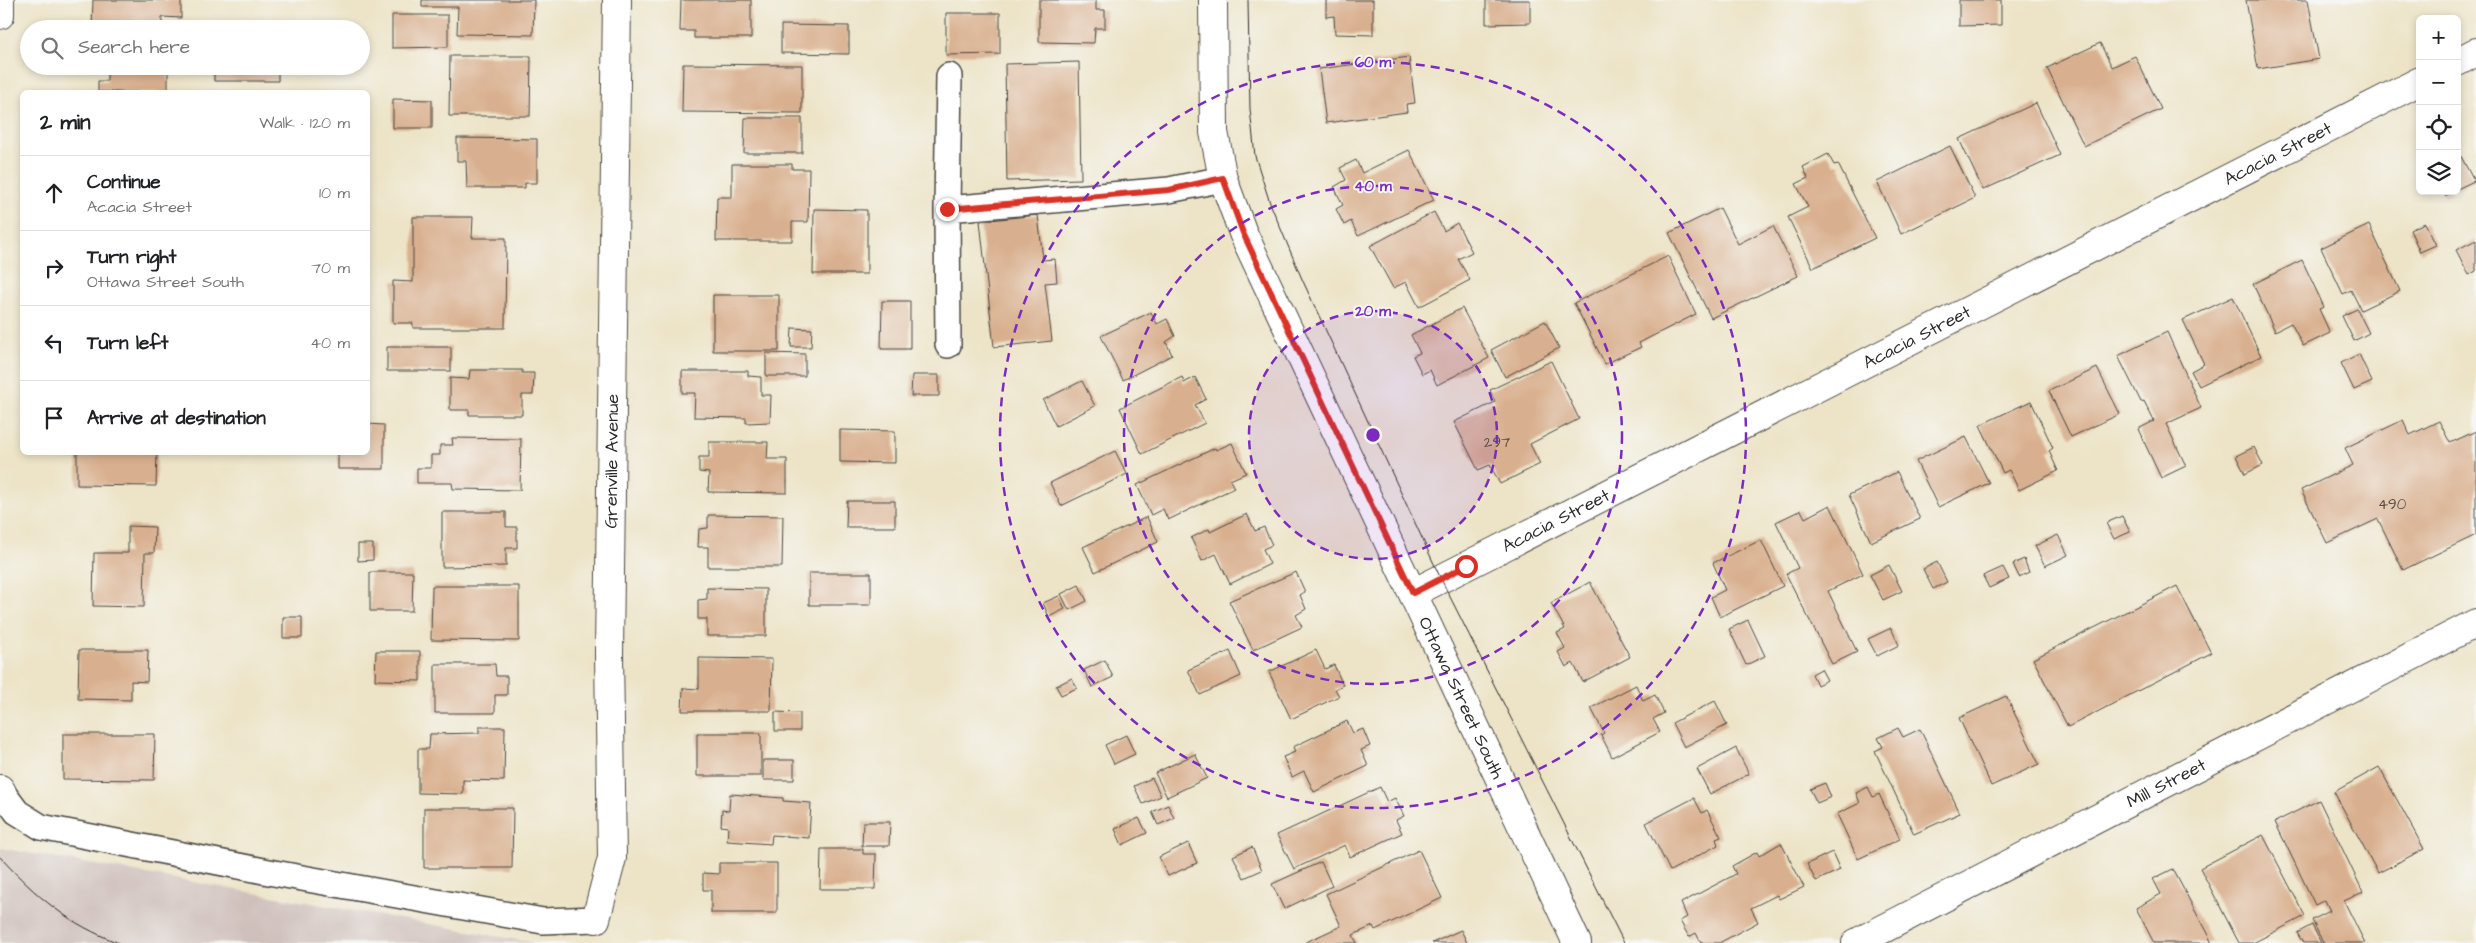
<!DOCTYPE html>
<html lang="en">
<head>
<meta charset="utf-8">
<style>
	body { margin:0; font-family:"Architects Daughter",sans-serif; background:#f6f6f6; color:#202124 }
	.controls { position:absolute; right:15px; top:15px; display:grid; overflow:hidden; border-radius:8px; box-shadow:0 2px 8px #0003 }
	.controls button { width:45px; height:45px; display:grid; place-items:center; padding:0; border:0; border-bottom:1px solid #e0e0e0; background:#fff; color:#202124; font:25px sans-serif }
	.stop { position:absolute; width:15px; height:15px; margin:-11px; border:4px solid #d93025; border-radius:50%; background:#fff }
	.stop.end { background:#d93025; border-color:#fff; box-shadow:0 1px 5px #0008 }
	.list { margin:0; padding:0; list-style:none }
	h2 { display:flex; justify-content:space-between; align-items:center; height:65px; margin:0; padding:0 20px; font-size:21px }
	h2 small { font-size:16px; font-weight:400; color:#757577 }
	.list li { display:grid; grid-template-columns:32px 1fr auto; gap:15px; align-items:center; box-sizing:border-box; height:75px; padding:0 20px; border-top:1px solid #e0e0e0 }
	.list b { display:block; font-size:19px; white-space:nowrap }
	.list p { margin:0; font-size:16px; white-space:nowrap; color:#757577 }
	.list em { font-size:16px; font-style:normal; color:#757577 }
	.icon { flex:none; width:28px; height:28px; fill:none; stroke:currentColor; stroke-width:2; stroke-linecap:round; stroke-linejoin:round }
	.map { position:relative; flex:none; width:2476px; height:943px; overflow:hidden }
	.search { position:absolute; background:#fff; box-shadow:0 2px 8px #0003; left:20px; top:20px; width:350px; height:55px; display:flex; align-items:center; gap:12px; box-sizing:border-box; padding:0 18px; border-radius:28px; color:#757577; font-size:19px }
	.panel { position:absolute; background:#fff; box-shadow:0 2px 8px #0003; left:20px; top:90px; width:350px; height:365px; border-radius:8px }
	.map>svg:first-child { display:block }
</style>
</head>
<body>
<div class="map">
<svg width="2476" height="943" viewBox="0 0 2476 943">
	<rect width="100%" height="100%" fill="#f6f6f2"/>
	<filter id="ink" filterUnits="userSpaceOnUse"><feTurbulence type="fractalNoise" baseFrequency=".02" numOctaves="2"/><feDisplacementMap in="SourceGraphic" scale="10" xChannelSelector="R" yChannelSelector="G"/><feConvolveMatrix kernelMatrix="1 2 1 2 8 2 1 2 1" color-interpolation-filters="sRGB"/></filter>
	<filter id="wash" filterUnits="userSpaceOnUse"><feTurbulence type="fractalNoise" baseFrequency=".0096" numOctaves="4" result="noise"/><feDisplacementMap in="SourceGraphic" scale="20" xChannelSelector="R" yChannelSelector="G"/><feGaussianBlur stdDeviation="1.12" result="paint"/><feColorMatrix in="noise" values="0 0 0 0 0 0 0 0 0 0 0 0 0 0 0 0 0 1.4 0 .05"/><feComposite in="paint" operator="in"/></filter>
	<g filter="url(#wash)">
		<rect width="100%" height="100%" fill="#ede4c8"/>
		<path fill="#cfc0bb" d="M0,848L418,922L535,943H0Z"/>
		<g id="blocks">
			<path fill="#d9b08f" d="M93,0H181V18L162,17V29H92Z
				M422,0H534L533,35L457,34L458,7H422Z
				M681,0H751V38H694V31H680Z
				M1039,0H1096V10H1105V28H1095L1094,43L1039,42Z
				M1326,0H1373V35L1335,34L1334,16L1326,17Z
				M1486,0H1530V23L1486,24Z
				M1959,0H2001V25L1959,26Z
				M2246,0H2308L2319,59L2258,69Z
				M946,13H1000V54L946,55Z
				M392,15H448V47L392,48Z
				M781,25L849,26V54L781,53Z
				M2100,43L2112,67L2135,56L2161,109L2084,146L2047,68Z
				M450,56H531L530,116H449Z
				M1409,57L1415,103L1406,104L1407,112L1326,123L1319,69Z
				M1079,62L1081,179L1007,181L1005,64Z
				M683,64L802,65V113L682,112Z
				M107,66H168V92H98V81H107Z
				M214,66H278V81H214Z
				M393,99L432,100V128H393Z
				M2036,103L2060,155L1983,190L1959,139Z
				M745,118H802V153H744Z
				M457,138L537,139V183H525V188H467L466,161H457Z
				M1950,146L1975,198L1901,234L1877,182Z
				M2457,149L2474,181L2457,189Z
				M1409,150L1434,200L1358,236L1351,221L1344,225L1336,209L1343,205L1334,187L1346,180L1340,168L1356,160L1362,173Z
				M1828,154L1834,165L1838,164L1875,238L1813,268L1788,217L1808,207L1796,184L1808,178L1803,167Z
				M732,164H792V169H809L808,222H792V241H716L717,197H732Z
				M2442,191H2454L2445,196Z
				M1720,208L1738,244L1773,226L1798,276L1711,318L1669,233Z
				M814,209L867,210V274H813Z
				M1434,212L1444,231L1457,223L1472,252L1458,259L1470,280L1419,307L1406,282L1393,288L1370,246Z
				M1038,215L1043,260L1055,259L1057,282L1045,283L1052,341L994,347L980,221Z
				M413,217H473L472,238H506L505,328H413V323H393V281L413,282Z
				M2425,223L2436,245L2420,252L2410,230Z
				M2369,225L2400,291L2361,310L2351,290L2343,294L2321,248Z
				M2476,240V271L2469,275L2456,250Z
				M1668,256L1696,314L1639,343L1641,347L1605,364L1574,303Z
				M2302,260L2324,307L2319,309L2330,333L2303,346L2291,323L2275,331L2253,284Z
				M713,295H779V351H713Z
				M2233,297L2261,356L2199,386L2191,371L2204,364L2183,320Z
				M882,301H910V349H881Z
				M1462,308L1489,358L1437,385L1430,370L1422,374L1413,356L1420,353L1411,335Z
				M2357,309L2369,333L2354,341L2342,316Z
				M1151,312L1157,324L1167,319L1175,336L1166,342L1172,355L1123,380L1101,336Z
				M1545,321L1559,348L1505,377L1491,350Z
				M792,328L812,329L811,347H791Z
				M2167,332L2201,408L2166,424L2186,466L2161,478L2138,429L2154,421L2144,401L2141,402L2118,356Z
				M387,347H451V371H387Z
				M766,353L805,354V376H766Z
				M2359,354L2372,382L2354,390L2341,363Z
				M1551,361L1579,419L1530,444L1540,464L1500,484L1490,465L1478,470L1454,422L1495,402L1490,390Z
				M2097,368L2120,414L2071,437L2049,391Z
				M470,370H522V373H534L533,395H522V415H469V410H450V378L469,379Z
				M682,371H748V376L761,377V395H771L770,422L746,423V418L694,417L695,393H682Z
				M912,375H939V396H911Z
				M1182,377L1184,383L1195,377L1206,399L1195,405L1205,423L1142,454L1120,408Z
				M1082,381L1095,406L1056,426L1043,400Z
				M2031,401L2053,448L2049,451L2058,471L2019,490L2009,470L2003,473L1980,425Z
				M2403,420L2410,435L2439,421L2450,443L2476,431V535L2403,570L2378,519L2327,543L2301,490L2353,465L2345,448Z
				M368,424L384,425V469H338V452H368Z
				M840,430L895,431V463L840,462Z
				M1966,437L1989,483L1938,507L1916,461Z
				M452,438L521,439L520,490L453,489L452,483H417V468H431V455H440V445H453Z
				M709,442H768L767,459H787V493L708,492L709,473L699,472V457H709Z
				M1232,443L1246,473L1230,480L1234,488L1168,520L1163,509L1151,515L1137,485L1215,448L1216,450Z
				M2254,447L2263,465L2245,474L2236,456Z
				M1115,451L1127,474L1061,506L1050,483Z
				M77,452H157L156,486L77,485Z
				M1897,472L1920,519L1871,542L1849,495Z
				M847,501H895V527H846Z
				M1830,505L1863,574L1828,591L1857,652L1832,664L1786,574L1798,568L1776,522L1801,510L1805,518Z
				M442,512H506V527H517V548H506V566L442,567Z
				M1247,514L1255,531L1264,527L1272,545L1263,549L1270,564L1230,584L1216,554L1202,561L1191,538L1209,529L1210,532Z
				M708,515L783,516L782,567H708V547H698L699,529L708,528Z
				M2122,516L2130,532L2114,539L2106,523Z
				M1147,517L1158,542L1095,572L1083,547Z
				M128,526L155,527L154,553H145L144,607L93,606L94,553H128Z
				M2058,535L2068,555L2045,566L2035,546Z
				M1761,540L1783,586L1720,617L1711,597L1725,590L1713,563Z
				M358,544H373V560L358,561Z
				M2024,559L2029,572L2019,577L2013,564Z
				M1937,562L1947,582L1933,589L1923,569Z
				M1889,565L1902,591L1883,600L1870,575Z
				M2003,567L2009,579L1989,588L1983,576Z
				M370,572H413L412,611H370Z
				M1296,572L1305,592L1300,595L1306,609L1296,615L1302,627L1253,650L1229,601Z
				M809,573H871V605H809Z
				M1590,582L1630,657L1583,682L1573,663L1566,667L1558,652L1565,648L1557,633L1565,629L1551,603Z
				M1079,585L1087,601L1069,610L1061,594Z
				M432,586H519V641L431,640Z
				M2177,586L2211,653L2068,727L2033,659Z
				M707,588L766,589V636H707V619H698V600L707,599Z
				M1059,596L1065,609L1049,617L1043,603Z
				M283,617H302V638H283Z
				M1748,620L1765,656L1746,665L1729,629Z
				M1891,628L1899,645L1877,656L1868,639Z
				M79,650H148L147,682L131,681V700L78,699Z
				M1316,650L1325,669L1334,665L1343,685L1335,689L1339,696L1291,719L1269,672Z
				M376,651H420V681L375,680Z
				M1230,651L1241,676L1200,695L1188,670Z
				M699,658L772,659L771,711H682L683,688L699,689Z
				M1105,660L1113,677L1092,687L1084,670Z
				M435,664H495L496,676H507V695H495V713H435Z
				M1821,669L1827,680L1817,685L1812,674Z
				M1072,678L1077,688L1061,695L1056,686Z
				M1636,685L1643,701L1655,695L1664,713L1653,719L1660,732L1612,757L1601,735L1604,733L1591,708Z
				M2006,696L2039,764L1991,786L1959,718Z
				M1715,701L1727,725L1684,747L1672,723Z
				M775,712L800,713V731H775Z
				M1347,721L1353,733L1363,729L1370,746L1361,750L1368,766L1314,792L1304,771L1292,777L1283,757L1295,752L1293,747Z
				M479,727H505L504,781L463,780V794L418,793V749H429L430,734L479,733Z
				M1898,728L1903,737L1920,729L1960,813L1914,834L1875,751L1883,747L1878,738Z
				M697,733H761V776H697Z
				M63,734H155L154,780L63,779Z
				M1126,735L1135,754L1114,764L1105,745Z
				M1736,748L1749,774L1710,794L1697,769Z
				M1195,754L1207,778L1167,797L1155,773Z
				M763,760H794V780H763Z
				M2379,767L2424,849L2378,873L2334,792Z
				M1152,778L1161,796L1143,804L1134,786Z
				M1825,783L1831,797L1817,803L1810,789Z
				M1380,787L1387,802L1395,798L1404,816L1396,820L1402,833L1350,857L1345,845L1294,869L1277,835Z
				M1868,787L1873,797L1879,794L1900,839L1858,859L1837,814L1860,803L1856,793Z
				M730,794L783,798V801L811,803L809,838L772,835L771,844L727,841L728,827L721,826L722,810L729,811Z
				M1694,798L1702,813L1707,810L1721,837L1716,839L1718,845L1670,871L1646,823Z
				M2319,800L2363,892L2344,901L2365,943H2323L2312,920L2330,911L2325,900L2315,905L2275,822Z
				M1168,805L1174,818L1158,825L1152,812Z
				M424,808H513L512,868H424Z
				M1139,818L1147,833L1122,845L1115,829Z
				M863,822H890L889,846H862Z
				M2263,835L2305,916L2253,943H2239L2200,868Z
				M1188,843L1197,863L1168,876L1159,857Z
				M1781,843L1804,887L1779,899L1777,895L1751,908L1758,922L1719,943H1701L1696,933L1689,937L1680,921L1687,917L1681,903L1736,874L1732,866L1757,852L1759,856Z
				M1252,847L1262,870L1244,878L1233,856Z
				M821,849H863V854H876L875,889H820Z
				M1419,850L1442,898L1375,930L1373,926L1353,935L1357,943H1304L1341,926L1326,894Z
				M1832,852L1840,870L1816,881L1807,864Z
				M1321,862L1332,886L1284,909L1272,884Z
				M719,863H777V913H711V890H703V873L719,874Z
				M2173,869L2212,943H2154L2136,908L2161,894L2153,879Z
				M2312,925L2321,943H2303L2297,933Z
				M1461,930L1467,943H1432Z"/>
		</g>
	</g>
	<g filter="url(#ink)">
		<use href="#blocks" fill-opacity="0" stroke="#484743" stroke-width="1"/>
		<g fill="none" stroke-linecap="round" stroke-linejoin="round">
			<defs>
				<path id="service" d="M949,76L947,209L1169,190L1223,179
					M947,209L948,345
					M2,792L17,812L41,827L274,873L543,921L596,919"/>
				<g id="minor">
					<path d="M0,15V0"/>
					<path d="M2457,62L2476,52"/>
					<path id="s1" d="M1413,593L2420,81"/>
					<path d="M0,789L2,792"/>
					<path id="s2" d="M596,919L612,858L609,654L617,0"/>
					<path id="s3" d="M1856,943L2476,623"/>
				</g>
				<g id="secondary">
					<path id="s4" d="M1213,0L1214,132L1223,179L1243,233L1577,943"/>
				</g>
			</defs>
			<use href="#service" stroke="#484743" stroke-width="28"/>
			<use href="#minor" stroke="#484743" stroke-width="30"/>
			<use href="#secondary" stroke="#484743" stroke-width="30"/>
			<use href="#service" stroke="#fff" stroke-width="25"/>
			<use href="#minor" stroke="#fff" stroke-width="28"/>
			<use href="#secondary" stroke="#fff" stroke-width="28"/>
			<path stroke="#2b2b2b" stroke-width="1" d="M1248,0L1250,109L1255,156L1270,203L1302,279L1441,579L1624,943
				M0,857C37,897 68,924 119,943"/>
		</g>
	</g>
	<g fill="none" stroke-linecap="round" stroke-linejoin="round" filter="url(#ink)">
		<path stroke="#d93025" stroke-width="6" d="M947,209L1169,190L1223,178L1243,233L1413,593L1466,566"/>
	</g>
	<circle cx="1373" cy="435" r="124" fill="#7b2cbf" fill-opacity=".12"/>
	<g fill="none" stroke="#7b2cbf" stroke-width="2.5" stroke-dasharray="9 6">
		<circle cx="1373" cy="435" r="124"/>
		<circle cx="1373" cy="435" r="249"/>
		<circle cx="1373" cy="435" r="373"/>
	</g>
	<g text-anchor="middle" stroke-width="4" stroke-linejoin="round" paint-order="stroke">
		<g font-size="15" fill="#564c44">
			<text x="1497" y="447">297</text>
			<text x="2392" y="509">490</text>
		</g>
		<g font-size="18" fill="#2b2b2b" stroke="#f6f6f2">
			<text dy="6" stroke="none"><textPath href="#s1" startOffset="970">Acacia Street</textPath></text>
			<text dy="6" stroke="none"><textPath href="#s1" startOffset="565">Acacia Street</textPath></text>
			<text dy="6" stroke="none"><textPath href="#s2" startOffset="460">Grenville Avenue</textPath></text>
			<text dy="6" stroke="none"><textPath href="#s1" startOffset="160">Acacia Street</textPath></text>
			<text dy="6" stroke="none"><textPath href="#s4" startOffset="751">Ottawa Street South</textPath></text>
			<text dy="6" stroke="none"><textPath href="#s3" startOffset="349">Mill Street</textPath></text>
		</g>
	</g>
	<circle cx="1373" cy="435" r="8" fill="#7b2cbf" stroke="#f6f6f2" stroke-width="2.5"/>
	<g font-size="15" text-anchor="middle" font-weight="bold" fill="#7b2cbf" stroke="#f6f6f2" stroke-width="4" stroke-linejoin="round" paint-order="stroke">
		<text x="1373" y="67">60 m</text>
		<text x="1373" y="191">40 m</text>
		<text x="1373" y="316">20 m</text>
	</g>
</svg>
<div class="controls">
<button>+</button>
<button>−</button>
<button><svg class="icon" aria-label="locate" viewBox="0 0 24 24"><circle cx="12" cy="12" r="6"/><path d="M12 2v4M12 18v4M2 12h4M18 12h4"/></svg></button>
<button><svg class="icon" aria-label="layers" viewBox="0 0 24 24"><path d="M12 4l9 5-9 5-9-5zM3 14l9 5 9-5"/></svg></button>
</div>
<div class="stop" style="left:1466px;top:566px"></div>
<div class="stop end" style="left:947px;top:209px"></div>
<div class="search"><svg class="icon" aria-label="search" viewBox="0 0 24 24"><circle cx="10" cy="10" r="6"/><path d="M15 15l6 6"/></svg>Search here</div>
<section class="panel">
<h2>2 min<small>Walk · 120 m</small></h2>
<ul class="list">
<li><svg class="icon" aria-label="ahead" viewBox="0 0 24 24"><path d="M12 20V5M6 11l6-6 6 6"/></svg><div><b>Continue</b><p>Acacia Street</p></div><em>10 m</em></li>
<li><svg class="icon" aria-label="right" viewBox="0 0 24 24"><path d="M7 20v-9h11M14 6l5 5-5 5"/></svg><div><b>Turn right</b><p>Ottawa Street South</p></div><em>70 m</em></li>
<li><svg class="icon" aria-label="left" viewBox="0 0 24 24"><path d="M17 20v-9H6M10 6l-5 5 5 5"/></svg><div><b>Turn left</b></div><em>40 m</em></li>
<li><svg class="icon" aria-label="arrive" viewBox="0 0 24 24"><path d="M6 21V4h12l-3 4 3 4H6"/></svg><div><b>Arrive at destination</b></div></li>
</ul>
</section>
</div>
</body>
</html>
